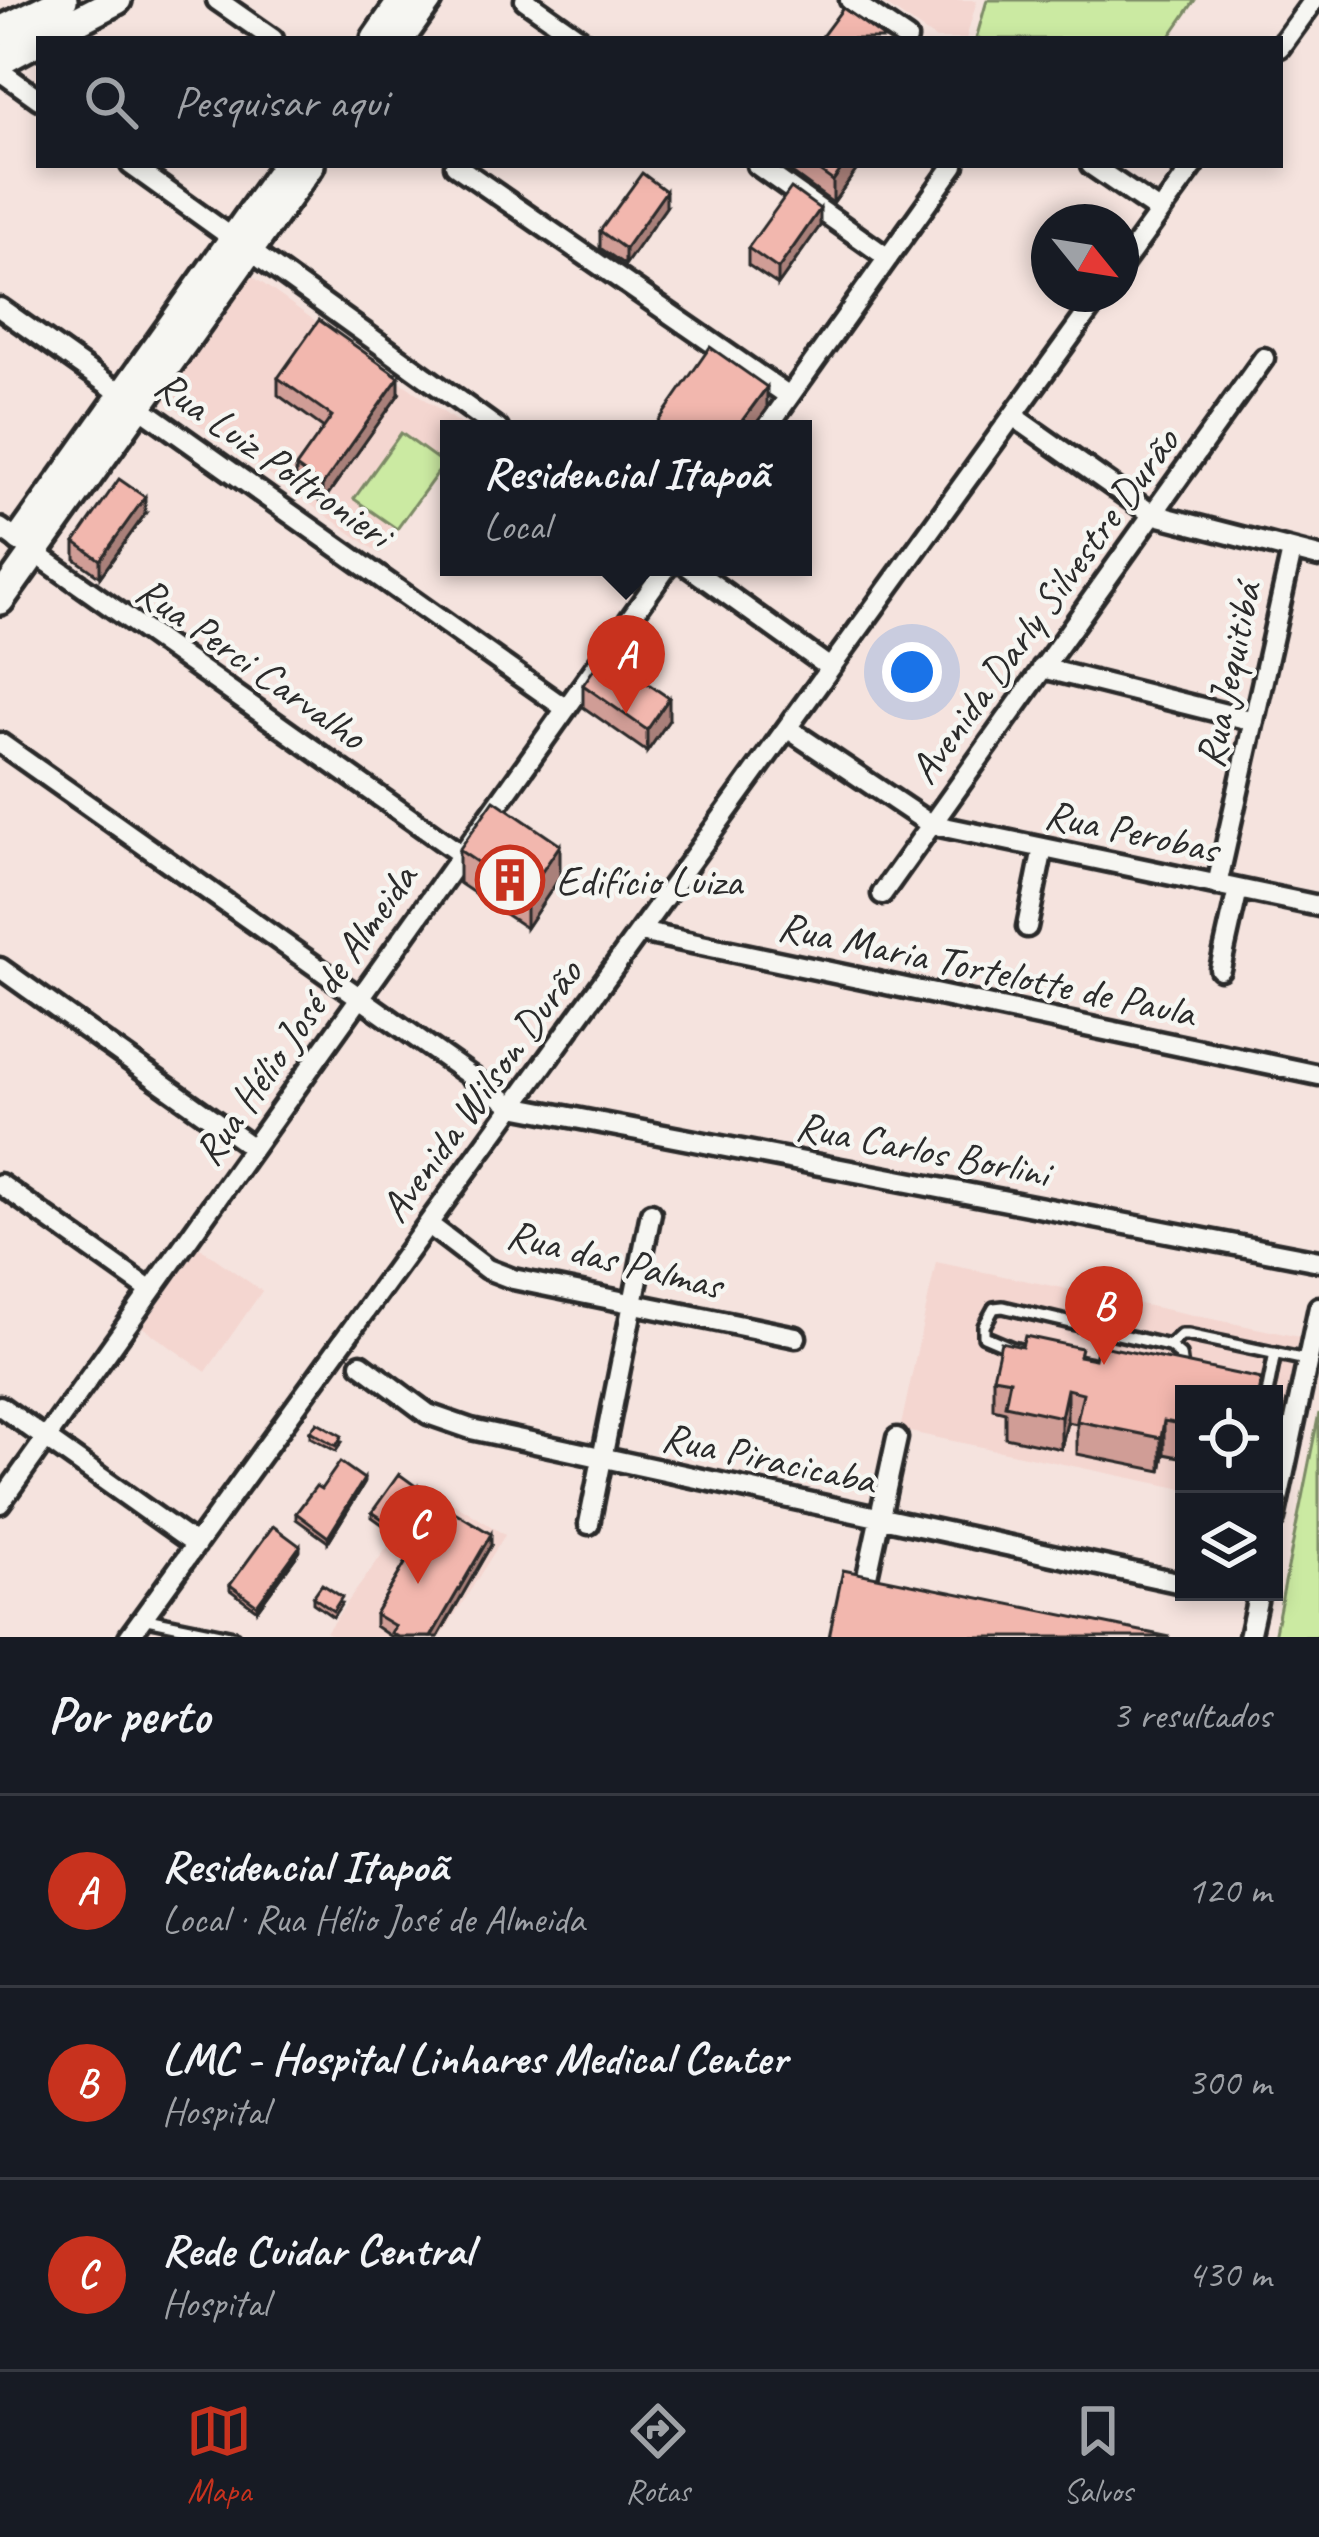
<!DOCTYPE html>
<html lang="pt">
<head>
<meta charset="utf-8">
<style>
	body { margin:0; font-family:Caveat,sans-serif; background:#242831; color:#f1f3f6 }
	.controls { position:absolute; right:36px; bottom:36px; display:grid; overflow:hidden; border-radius:0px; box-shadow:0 6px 18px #0003 }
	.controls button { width:108px; height:108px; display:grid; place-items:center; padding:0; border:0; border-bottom:3px solid #363941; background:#171b24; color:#f1f3f6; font:60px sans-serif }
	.compass { position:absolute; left:1031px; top:204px; width:108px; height:108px; border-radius:50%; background:#171b24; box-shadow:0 6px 18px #0003; rotate:120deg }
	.you { position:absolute; left:912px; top:672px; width:42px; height:42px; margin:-30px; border:9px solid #fff; border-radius:50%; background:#1a73e8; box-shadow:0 0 0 18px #1a73e833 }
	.badge { display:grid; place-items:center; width:78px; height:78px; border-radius:50%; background:#c8321e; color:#fff; font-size:39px; font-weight:700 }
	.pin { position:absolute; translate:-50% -99px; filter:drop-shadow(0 3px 6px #0008) }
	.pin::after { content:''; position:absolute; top:63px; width:42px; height:36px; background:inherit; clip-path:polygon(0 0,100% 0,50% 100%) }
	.popup { position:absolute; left:440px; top:420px; width:372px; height:156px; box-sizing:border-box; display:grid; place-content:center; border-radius:0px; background:#171b24; filter:drop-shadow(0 3px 9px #0005); font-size:39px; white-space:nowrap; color:#9ea1a6 }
	.popup b { font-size:45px; color:#f1f3f6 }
	.popup::after { content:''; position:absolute; left:50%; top:100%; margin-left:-24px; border:24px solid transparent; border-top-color:#171b24 }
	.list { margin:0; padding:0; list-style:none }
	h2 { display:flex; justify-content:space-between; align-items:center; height:156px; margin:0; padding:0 48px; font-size:51px }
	h2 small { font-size:39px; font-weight:400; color:#9ea1a6 }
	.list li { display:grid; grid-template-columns:78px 1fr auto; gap:36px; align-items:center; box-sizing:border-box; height:192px; padding:0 48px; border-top:3px solid #363941 }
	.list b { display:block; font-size:45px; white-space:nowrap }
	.list p { margin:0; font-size:39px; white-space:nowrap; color:#9ea1a6 }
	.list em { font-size:39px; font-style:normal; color:#9ea1a6 }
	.icon { flex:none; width:66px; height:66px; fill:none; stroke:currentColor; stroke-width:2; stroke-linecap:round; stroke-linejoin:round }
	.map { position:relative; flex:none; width:1319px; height:1637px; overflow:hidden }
	.search { position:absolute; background:#171b24; box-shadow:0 6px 18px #0003; left:36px; right:36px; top:36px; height:132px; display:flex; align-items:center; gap:30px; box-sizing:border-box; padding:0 42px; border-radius:0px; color:#9ea1a6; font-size:45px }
	.sheet { height:732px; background:#171b24 }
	nav { display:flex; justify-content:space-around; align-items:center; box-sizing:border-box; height:168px; border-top:3px solid #363941; background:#171b24; font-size:33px; color:#9ea1a6 }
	nav a { display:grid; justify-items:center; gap:6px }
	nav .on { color:#c8321e }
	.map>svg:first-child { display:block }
</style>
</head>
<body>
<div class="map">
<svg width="1319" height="1637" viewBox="0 0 1319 1637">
	<rect width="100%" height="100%" fill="#f5e3de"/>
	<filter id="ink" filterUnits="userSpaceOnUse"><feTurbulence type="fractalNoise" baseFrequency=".00833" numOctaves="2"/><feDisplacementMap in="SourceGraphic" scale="24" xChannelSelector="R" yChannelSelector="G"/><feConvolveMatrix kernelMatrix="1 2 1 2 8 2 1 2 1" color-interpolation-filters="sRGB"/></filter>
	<g filter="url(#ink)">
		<path fill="#f4d6d0" d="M878,0H977L966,39H936Z
			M248,273L467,429H449V457L380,554L160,397Z
			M199,1247L262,1291L206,1372L142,1327Z
			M936,1262L1299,1337L1274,1456V1394H1184V1489L900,1430Z
			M430,1488L505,1535L441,1637H336L326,1632Z"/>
		<path fill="#cbeaa2" stroke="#7b8a66" stroke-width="3" d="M987,0H1195L1168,39H976Z
			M401,433L444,464L397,529L354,499Z
			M1319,1413V1637H1274Z"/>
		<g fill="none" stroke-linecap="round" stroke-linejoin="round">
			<defs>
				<path id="service" d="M1003,1307L1169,1346L1180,1355L1182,1369L1174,1381L1160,1383L1147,1375L1012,1348L984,1336V1326L994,1308Z
					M1169,1346L1181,1335H1188L1306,1360
					M1267,1394L1275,1353
					M142,1618L234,1637"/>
				<path id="minor" d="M217,0L273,39
					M525,0L580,39
					M850,0L907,39
					M1280,47L1314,0
					M0,71L39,99
					M131,165L498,429
					M455,165L789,396
					M757,165L888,258
					M1091,165L1160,212
					M1121,266L1194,165
					M0,308L566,709
					M1013,416L1152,514L1319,557
					M766,429L954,165
					M0,528L462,855
					M689,567L830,668
					M1042,668L1254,721
					M787,728L930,824L1319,906
					M0,743L513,1106L1319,1261
					M1217,885L1292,551
					M882,894L1264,358
					M1027,927L1043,848
					M640,932L1319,1075
					M0,968L253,1148
					M1220,969L1238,889
					M0,1184L151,1291
					M428,1224L487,1269L513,1279L796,1337
					M361,1364L428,1414L471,1429L1177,1582
					M0,1406L196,1545
					M0,1503L667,567
					M1274,1519L1319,1307
					M589,1524L651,1213
					M864,1590L897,1438
					M129,1637L1101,294
					M1249,1637L1259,1592"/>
				<path id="secondary" d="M0,31L63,0
					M42,39L117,0
					M376,39L403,0
					M400,39L428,0
					M0,61L39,40
					M21,538L286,165
					M0,600L310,165"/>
			</defs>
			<use href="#service" stroke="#2b2b2b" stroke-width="18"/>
			<use href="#minor" stroke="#2b2b2b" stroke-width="27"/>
			<use href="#secondary" stroke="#2b2b2b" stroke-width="36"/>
			<use href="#service" stroke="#f6f6f2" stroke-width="9"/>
			<use href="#minor" stroke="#f6f6f2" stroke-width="18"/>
			<use href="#secondary" stroke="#f6f6f2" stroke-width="27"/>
		</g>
		<path fill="#d09d96" stroke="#2b2b2b" stroke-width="3" d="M781,165H860L833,203Z
			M666,207L625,265L600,248V231Z
			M820,226L778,285L748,265V248Z
			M278,378L399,394L322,503L296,484V467L324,428L278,395Z
			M145,514L100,577L75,559V542Z
			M583,685L669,720L647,752L583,707Z
			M459,850L560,877L526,928L459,883Z
			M1081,1356L1261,1394H1184V1458L1164,1454L1161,1471L1077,1454V1424L1067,1422L1061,1449L1005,1437V1412L993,1409V1377Z
			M310,1431L342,1442L336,1451L310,1437Z
			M364,1484L328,1542L296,1519V1513L321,1489Z
			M417,1492L390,1530L372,1517V1512Z
			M414,1519L491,1545L438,1637H391L375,1626V1614L422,1535L414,1531Z
			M300,1551L257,1610L230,1590V1585Z
			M313,1597L342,1603L333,1617L313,1603Z"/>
		<path fill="#a9807a" stroke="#2b2b2b" stroke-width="3" d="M844,165H860L833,203V181Z
			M666,191V207L625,265V249Z
			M820,209V226L778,285V269Z
			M399,377V394L322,503V486Z
			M767,387V409L752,429H736Z
			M145,497V514L100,577V560Z
			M669,698V720L647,752V730Z
			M560,845V877L526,928V895Z
			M1067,1389V1422L1061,1449V1417Z
			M1164,1421V1454L1161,1471V1438Z
			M364,1479V1484L328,1542V1537Z
			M417,1487V1492L390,1530V1524Z
			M491,1534V1545L438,1637H431Z
			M300,1546V1551L257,1610V1605Z"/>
		<path fill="#f2b7ae" stroke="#2b2b2b" stroke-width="3" d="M843,8L886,39H820Z
			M811,165H844L833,181Z
			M642,173L666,191L625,249L600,231Z
			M791,188L820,209L778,269L748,248Z
			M319,320L399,377L322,486L296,467L332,416L278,378Z
			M710,347L767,387L736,429H653Z
			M119,479L145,497L100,560L75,542Z
			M604,654L669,698L647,730L583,685Z
			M494,800L560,845L526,895L459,850Z
			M1025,1336L1081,1348L1079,1356L1095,1359L1098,1345L1261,1379L1258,1394H1184V1425L1164,1421L1161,1438L1077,1421L1083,1393L1067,1389L1061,1417L1005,1405L1010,1380L993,1377L1001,1342L1022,1347Z
			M317,1422L342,1436L336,1446L310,1431Z
			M340,1462L364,1479L328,1537L296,1513L316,1486L321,1489Z
			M399,1474L417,1487L390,1524L372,1512Z
			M428,1496L491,1534L431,1637H398L391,1633L395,1626L375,1614L427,1527L414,1519Z
			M273,1526L300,1546L257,1605L230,1585Z
			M843,1570L1170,1637H829Z
			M322,1584L342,1597L333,1611L313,1597Z"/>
	</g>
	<defs>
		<symbol id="building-ring" viewBox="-11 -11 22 22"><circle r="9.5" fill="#f6f6f2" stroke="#c8321e" stroke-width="1.5"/><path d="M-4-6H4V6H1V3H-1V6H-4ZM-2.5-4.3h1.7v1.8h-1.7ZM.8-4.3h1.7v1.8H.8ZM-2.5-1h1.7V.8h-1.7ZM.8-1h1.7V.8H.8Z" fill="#c8321e"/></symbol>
	</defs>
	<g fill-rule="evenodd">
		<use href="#building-ring" x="472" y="842" width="76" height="76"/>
	</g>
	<g text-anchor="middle" stroke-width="9" stroke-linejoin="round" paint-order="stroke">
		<g font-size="42" fill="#2b2b2b" stroke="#f6f6f2">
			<text transform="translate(274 458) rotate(35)" y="15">Rua Luiz Poltronieri</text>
			<text transform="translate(1043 605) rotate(-54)" y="15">Avenida Darly Silvestre Durão</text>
			<text transform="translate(252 662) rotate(35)" y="15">Rua Perci Carvalho</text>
			<text transform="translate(1227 675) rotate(-78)" y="15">Rua Jequitibá</text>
			<text transform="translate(1132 830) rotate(12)" y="15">Rua Perobas</text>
			<text transform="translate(987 968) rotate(12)" y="15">Rua Maria Tortelotte de Paula</text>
			<text transform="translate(304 1014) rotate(-55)" y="15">Rua Hélio José de Almeida</text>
			<text transform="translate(480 1090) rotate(-54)" y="15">Avenida Wilson Durão</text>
			<text transform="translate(923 1148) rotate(11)" y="15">Rua Carlos Borlini</text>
			<text transform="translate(615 1258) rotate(14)" y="15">Rua das Palmas</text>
			<text transform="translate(769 1457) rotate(12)" y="15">Rua Piracicaba</text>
		</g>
		<g font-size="42" fill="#2b2b2b" stroke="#f6f6f2" text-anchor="start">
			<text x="556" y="895">Edifício Luiza</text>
		</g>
	</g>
</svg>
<div class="controls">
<button><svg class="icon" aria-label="locate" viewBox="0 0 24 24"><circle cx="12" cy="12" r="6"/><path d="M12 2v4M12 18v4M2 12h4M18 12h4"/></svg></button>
<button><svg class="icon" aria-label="layers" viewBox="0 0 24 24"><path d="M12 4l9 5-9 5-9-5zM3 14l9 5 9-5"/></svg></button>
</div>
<svg class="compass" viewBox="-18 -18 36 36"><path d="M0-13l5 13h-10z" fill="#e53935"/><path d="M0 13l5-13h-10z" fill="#9ea1a6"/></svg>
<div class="you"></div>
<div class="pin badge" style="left:626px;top:714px">A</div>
<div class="popup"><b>Residencial Itapoã</b>Local</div>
<div class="pin badge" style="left:1104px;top:1365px">B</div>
<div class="pin badge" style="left:418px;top:1584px">C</div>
<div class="search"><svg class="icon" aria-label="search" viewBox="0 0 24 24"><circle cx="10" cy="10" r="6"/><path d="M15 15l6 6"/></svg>Pesquisar aqui</div>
</div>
<section class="sheet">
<h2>Por perto<small>3 resultados</small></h2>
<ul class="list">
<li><span class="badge">A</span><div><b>Residencial Itapoã</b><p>Local · Rua Hélio José de Almeida</p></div><em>120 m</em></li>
<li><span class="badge">B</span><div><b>LMC - Hospital Linhares Medical Center</b><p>Hospital</p></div><em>300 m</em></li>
<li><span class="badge">C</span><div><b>Rede Cuidar Central</b><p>Hospital</p></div><em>430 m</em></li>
</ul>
</section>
<nav>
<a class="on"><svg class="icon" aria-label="map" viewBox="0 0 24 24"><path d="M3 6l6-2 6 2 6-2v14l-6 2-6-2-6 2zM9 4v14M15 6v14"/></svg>Mapa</a>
<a><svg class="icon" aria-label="directions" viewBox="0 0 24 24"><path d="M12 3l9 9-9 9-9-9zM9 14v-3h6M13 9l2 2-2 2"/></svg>Rotas</a>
<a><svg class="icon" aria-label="saved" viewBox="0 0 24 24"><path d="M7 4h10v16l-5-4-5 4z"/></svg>Salvos</a>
</nav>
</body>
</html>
